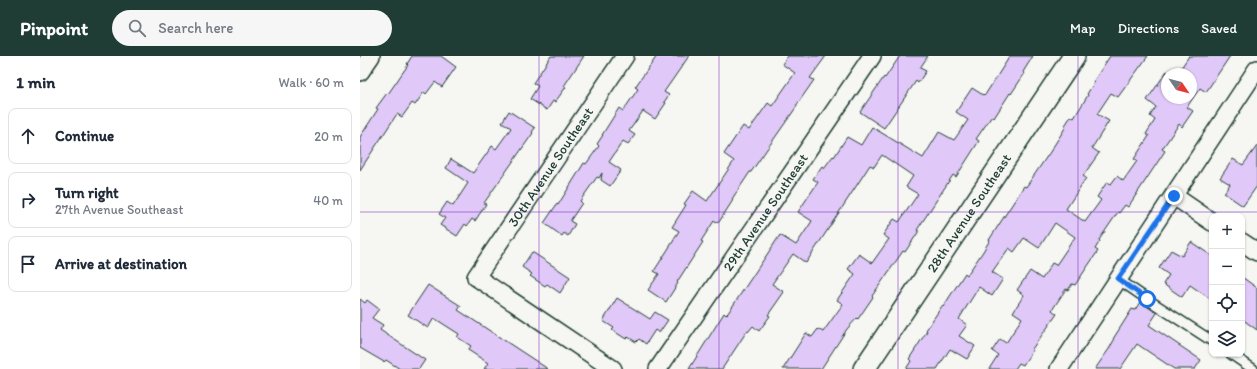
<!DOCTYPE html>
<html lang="en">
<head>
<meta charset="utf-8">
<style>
	body { margin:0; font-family:Itim,sans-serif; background:#f6f6f7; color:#1f2937 }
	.controls { position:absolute; right:12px; bottom:12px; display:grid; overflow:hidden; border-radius:8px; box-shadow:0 1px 3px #0004 }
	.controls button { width:36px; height:36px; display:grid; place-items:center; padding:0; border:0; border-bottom:1px solid #e0e1e3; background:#fff; color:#1f2937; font:20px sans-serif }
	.compass { position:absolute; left:801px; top:12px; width:36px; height:36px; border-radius:50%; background:#fff; box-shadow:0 1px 3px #0004; rotate:125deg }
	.stop { position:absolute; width:12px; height:12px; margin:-9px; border:3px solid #1a73e8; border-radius:50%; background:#fff }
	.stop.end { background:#1a73e8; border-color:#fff; box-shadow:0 1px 4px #0008 }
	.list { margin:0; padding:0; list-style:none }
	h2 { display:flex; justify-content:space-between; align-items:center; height:52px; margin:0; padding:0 16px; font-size:17px }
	h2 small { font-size:13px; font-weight:400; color:#747a83 }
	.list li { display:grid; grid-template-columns:26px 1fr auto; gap:12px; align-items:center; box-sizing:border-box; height:56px; margin:0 8px 8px; padding:0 8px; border:1px solid #e0e1e3; border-radius:8px }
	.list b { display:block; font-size:15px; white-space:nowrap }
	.list p { margin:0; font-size:13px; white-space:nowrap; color:#747a83 }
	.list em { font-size:13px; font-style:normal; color:#747a83 }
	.icon { flex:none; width:22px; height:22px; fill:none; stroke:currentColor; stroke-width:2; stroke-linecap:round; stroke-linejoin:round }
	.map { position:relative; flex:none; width:897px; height:313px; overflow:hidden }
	header { display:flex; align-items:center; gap:24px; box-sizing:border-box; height:56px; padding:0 20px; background:#1f3d34; color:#fff }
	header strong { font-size:19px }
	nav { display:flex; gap:22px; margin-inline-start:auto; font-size:14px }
	.search { width:280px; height:36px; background:#f6f6f7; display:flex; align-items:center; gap:10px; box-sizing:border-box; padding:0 14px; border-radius:22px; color:#747a83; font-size:15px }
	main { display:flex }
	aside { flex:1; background:#fff }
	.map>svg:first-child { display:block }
</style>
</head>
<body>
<header>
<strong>Pinpoint</strong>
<div class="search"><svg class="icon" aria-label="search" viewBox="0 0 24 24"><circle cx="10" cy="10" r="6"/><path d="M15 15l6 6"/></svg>Search here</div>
<nav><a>Map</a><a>Directions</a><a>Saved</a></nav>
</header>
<main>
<aside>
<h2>1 min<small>Walk · 60 m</small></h2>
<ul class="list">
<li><svg class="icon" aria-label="ahead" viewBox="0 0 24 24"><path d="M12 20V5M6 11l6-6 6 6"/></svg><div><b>Continue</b></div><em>20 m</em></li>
<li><svg class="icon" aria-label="right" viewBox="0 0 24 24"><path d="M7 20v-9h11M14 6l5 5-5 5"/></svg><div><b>Turn right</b><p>27th Avenue Southeast</p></div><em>40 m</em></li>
<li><svg class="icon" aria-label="arrive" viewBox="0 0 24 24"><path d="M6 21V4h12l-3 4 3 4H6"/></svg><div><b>Arrive at destination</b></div></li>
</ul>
</aside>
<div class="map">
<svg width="897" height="313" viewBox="0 0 897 313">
	<rect width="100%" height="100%" fill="#f6f6f2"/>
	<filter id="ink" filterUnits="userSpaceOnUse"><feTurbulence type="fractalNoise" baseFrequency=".025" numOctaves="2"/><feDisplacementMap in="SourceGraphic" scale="8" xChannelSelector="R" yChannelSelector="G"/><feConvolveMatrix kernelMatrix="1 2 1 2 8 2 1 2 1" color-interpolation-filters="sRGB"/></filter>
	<g filter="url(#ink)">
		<path fill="#e0c8f8" stroke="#1f3d34" d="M52,0H81L96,11L82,31L75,26L66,38L64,36L55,49L52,47L42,61L37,58L0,114V81L18,53L16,52L27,37L28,38L48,9L47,8Z
			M191,0H224L204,30L206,31L195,46L193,45L187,54L170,43L178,30L173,27Z
			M297,0H329L304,36L309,39L304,46L306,47L295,63L283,55L269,75L275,79L268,88L263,85L249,106L261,114L250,130L241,124L242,117L239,122L237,121L220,145L222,147L210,165L215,168L208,180L204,177L202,180L184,167L197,148L198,149L224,107L226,108L239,90L237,88L243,79H242L259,52L263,55L278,33L275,31Z
			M428,0H466L450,22L454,24L436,50H437L391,116H390L372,143L373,144L359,166L357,165L356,167L354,165L341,185L343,186L317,226L318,227L306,246L288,234L299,218L294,215L314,184H313L319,175L312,171L326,149L324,148L333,135L347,145L374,105L364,98L383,70L389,74L408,47L412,50L435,17L422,8Z
			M540,0H568L560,12L566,15L558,27L556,25L524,72L500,56L524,21L525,22Z
			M650,0H673L663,16L665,17L651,38L650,37L634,62L632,60L616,83L619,85L596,121L593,119L557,174L559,175L545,196L543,195L512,240L513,241L498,263L497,262L487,273L461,313H423L446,277L452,281L458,273L463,276L483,248L477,244L495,218L488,213L499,198L512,207L529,183L523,179L534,163L539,166L558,138L546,131L553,120L522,99L514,111L510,109L446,207L433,198L412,228L424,236L408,259L410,260L399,275L393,270L388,276L387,275L362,313H329L364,257L366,259L368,257L420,179L436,189L452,165L438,156L458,126L453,123L462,110L464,112L473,100L474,101L487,81L501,89L512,71L563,102L579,76L594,84L608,64L596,56L612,32L623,39L624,38L625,39Z
			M750,0H788L758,41L751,37L737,58L749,65L732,92L739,97L723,120L726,122L706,153L725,166L741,144L737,141L747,126L751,128L757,120L763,125L777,105L774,103L789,80L786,78L795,64L790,60L796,51L787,44L807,15V42H831V18H817L829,0H870L846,36L840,32L827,51L833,55L822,71L819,68L802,93L805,95L768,151L765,149L759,157L758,156L739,184L740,185L735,193L738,195L715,229L712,228L708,234L706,233L692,254L697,258L672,293L673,294L663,309L659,307L655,313H629L638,299L632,295L640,283L646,287L662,262L653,256L664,239L657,234L670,215L682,223L692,207L696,209L715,181L695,167L679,192L664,182L654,196L649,192L632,216L643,223L632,240L619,231L607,250L599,263L607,269L599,280L615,290L607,303L590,293L577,313H546L551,305L549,303L567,275L566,274L582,250L583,251L605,217L607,219L622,197L630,184H629L664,130L666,131L690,96L705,72L704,71L711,60L714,62L728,39L727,38L734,27L733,26Z
			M149,55L175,72L172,76L173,77L124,147L126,148L115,165L112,163L107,170L105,168L97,180L80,169L85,162L79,158L87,146L93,150L108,127L86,112L91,103L113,117L132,90L136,93L151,72L142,66Z
			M897,90V130L883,150L864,137L870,128L860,122L873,103L883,109Z
			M831,186L852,200V244L830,229L822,241L803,228L809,219L799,212L811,194L822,200Z
			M172,196L210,221L200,237L187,228L185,230L170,220L172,218L162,211Z
			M882,221L897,232V274L882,263Z
			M68,229L101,250L98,254L188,313H124L128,307L108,294L111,290L97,281L99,278L74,262L68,272L48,259Z
			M257,242L290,263L295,256L308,264L299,277L295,274L286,288L279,283L276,286L268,281L266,283L252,274L254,272L243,265Z
			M0,243L5,247L7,244L19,253L12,262L23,269L20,274L65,304L59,313H40L26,304L24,306L0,292Z
			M780,246L797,257L789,269L841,304L835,313H814L777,288L760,313H735L749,293L754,284L753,283L772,253L775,254Z"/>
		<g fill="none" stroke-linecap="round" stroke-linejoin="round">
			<defs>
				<path id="service" d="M758,223L787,243L852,285
					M871,298L893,313"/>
				<g id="minor">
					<path d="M0,16L11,0"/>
					<path d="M814,140L852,166"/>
					<path d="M882,186L897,196"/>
					<path id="s1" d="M253,313L116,221L265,0"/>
					<path id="s2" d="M298,313L512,0"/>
					<path d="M699,313L897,13"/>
				</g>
				<g id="tertiary">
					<path id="s3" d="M504,313L714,0"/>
				</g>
			</defs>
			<use href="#service" stroke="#1f3d34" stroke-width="12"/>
			<use href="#minor" stroke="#1f3d34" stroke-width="20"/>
			<use href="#tertiary" stroke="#1f3d34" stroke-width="24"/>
			<use href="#service" stroke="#f6f6f2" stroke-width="9"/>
			<use href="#minor" stroke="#f6f6f2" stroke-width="17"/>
			<use href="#tertiary" stroke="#f6f6f2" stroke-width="21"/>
		</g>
	</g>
	<g fill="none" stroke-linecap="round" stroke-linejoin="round" filter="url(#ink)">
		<path stroke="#1a73e8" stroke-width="5" d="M787,243L758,223L814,140"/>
	</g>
	<path fill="none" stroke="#7b2cbf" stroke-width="1" stroke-opacity="0.55" d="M179,0V313M359,0V313M538,0V313M718,0V313M0,156H897"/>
	<g text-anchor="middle" stroke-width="3.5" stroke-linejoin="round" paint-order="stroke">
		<g font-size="14" fill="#1f3d34" stroke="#f6f6f2">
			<text dy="5" stroke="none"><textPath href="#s1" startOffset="298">30th Avenue Southeast</textPath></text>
			<text dy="5" stroke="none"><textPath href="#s2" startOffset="190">29th Avenue Southeast</textPath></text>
			<text dy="5" stroke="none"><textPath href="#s3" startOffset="188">28th Avenue Southeast</textPath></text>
		</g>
	</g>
</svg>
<div class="controls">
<button>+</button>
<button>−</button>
<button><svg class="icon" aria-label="locate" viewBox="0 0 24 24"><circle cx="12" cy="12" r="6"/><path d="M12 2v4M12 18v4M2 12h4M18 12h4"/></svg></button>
<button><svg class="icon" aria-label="layers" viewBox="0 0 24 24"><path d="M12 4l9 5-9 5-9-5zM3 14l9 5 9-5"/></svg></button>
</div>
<svg class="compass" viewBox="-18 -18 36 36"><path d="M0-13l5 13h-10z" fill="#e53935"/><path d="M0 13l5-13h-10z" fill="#747a83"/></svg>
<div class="stop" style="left:787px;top:243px"></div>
<div class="stop end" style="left:814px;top:140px"></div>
</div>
</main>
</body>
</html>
